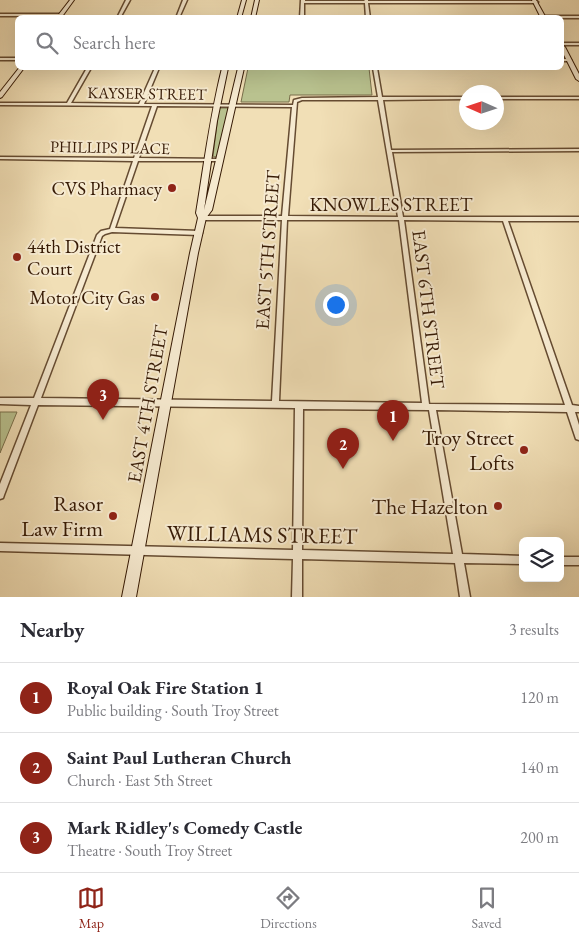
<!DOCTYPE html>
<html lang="en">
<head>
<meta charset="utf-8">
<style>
	body { margin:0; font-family:"EB Garamond",serif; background:#f2f2f3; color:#2b2b33 }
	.controls { position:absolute; right:15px; bottom:15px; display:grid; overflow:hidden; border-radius:8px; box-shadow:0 5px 20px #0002 }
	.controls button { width:45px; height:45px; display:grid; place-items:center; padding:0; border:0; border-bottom:1px solid #e1e1e2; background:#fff; color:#2b2b33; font:25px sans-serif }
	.compass { position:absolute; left:459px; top:85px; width:45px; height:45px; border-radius:50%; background:#fff; box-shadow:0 5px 20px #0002; rotate:273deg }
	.you { position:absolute; left:335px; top:304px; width:18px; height:18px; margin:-12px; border:4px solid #fff; border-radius:50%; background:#1a73e8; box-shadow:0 0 0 8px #1a73e833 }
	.badge { display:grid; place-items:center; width:32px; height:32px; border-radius:50%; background:#8f2418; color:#fff; font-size:16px; font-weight:700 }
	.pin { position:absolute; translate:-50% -41px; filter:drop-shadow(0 1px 2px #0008) }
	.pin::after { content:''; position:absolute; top:26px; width:18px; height:15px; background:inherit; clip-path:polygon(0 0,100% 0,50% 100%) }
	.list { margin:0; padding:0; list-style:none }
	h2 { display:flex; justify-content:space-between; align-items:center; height:65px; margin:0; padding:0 20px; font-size:21px }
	h2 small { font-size:16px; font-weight:400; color:#7c7c81 }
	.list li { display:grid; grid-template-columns:32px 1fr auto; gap:15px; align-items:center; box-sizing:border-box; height:70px; padding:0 20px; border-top:1px solid #e1e1e2 }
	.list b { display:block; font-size:19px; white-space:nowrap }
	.list p { margin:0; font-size:16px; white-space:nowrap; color:#7c7c81 }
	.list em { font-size:16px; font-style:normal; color:#7c7c81 }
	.icon { flex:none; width:28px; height:28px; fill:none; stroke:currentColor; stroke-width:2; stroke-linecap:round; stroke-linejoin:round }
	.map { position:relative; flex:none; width:579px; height:597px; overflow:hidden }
	.search { position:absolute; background:#fff; box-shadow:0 5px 20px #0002; left:15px; right:15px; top:15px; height:55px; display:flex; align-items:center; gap:12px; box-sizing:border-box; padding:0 18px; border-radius:8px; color:#7c7c81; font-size:19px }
	.sheet { height:275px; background:#fff }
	nav { display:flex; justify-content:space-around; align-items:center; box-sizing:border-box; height:70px; border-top:1px solid #e1e1e2; background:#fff; font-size:14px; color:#7c7c81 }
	nav a { display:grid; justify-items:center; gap:2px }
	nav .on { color:#8f2418 }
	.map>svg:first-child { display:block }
</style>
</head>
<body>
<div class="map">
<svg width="579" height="597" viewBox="0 0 579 597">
	<rect width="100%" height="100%" fill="#f1dfb6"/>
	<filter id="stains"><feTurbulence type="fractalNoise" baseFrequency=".004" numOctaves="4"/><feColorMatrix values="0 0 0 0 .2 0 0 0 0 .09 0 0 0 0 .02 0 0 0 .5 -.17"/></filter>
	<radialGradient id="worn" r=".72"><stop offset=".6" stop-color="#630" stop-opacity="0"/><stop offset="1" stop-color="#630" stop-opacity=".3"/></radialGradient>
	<path fill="#b9c28f" stroke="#786e4a" d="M248,68H369L372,95H290L289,102H241Z
		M219,108H229L218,156L215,157L213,156Z
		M0,412H17L0,453Z"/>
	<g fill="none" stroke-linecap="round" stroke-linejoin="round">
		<defs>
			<path id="street" d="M126,0H130L120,18H117Z
				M183,0H187L179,18H176Z
				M301,0H305V1H365L364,0H368V1H536L538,2L536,3H368L370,18H366L365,3H304V18H300Z
				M0,14H60L62,15L60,16H0Z
				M543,16H579V18H543Z
				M562,43H579V45H562Z
				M0,58H18V60H0Z
				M562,59H569L571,60L569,61H562Z
				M87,68H91L71,103L139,104L155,68H159L144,104L293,105L294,100L302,98L378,97L373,68H377L382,97H466V99L383,100L391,150L579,149V151L392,152L403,217H579V221H508L572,405L579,406V412H575L579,425V440L576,439L567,412L436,410L462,554L523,556V564L464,563L470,597H460L455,563L302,559V597H292L293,559L0,551V543L293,550L295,408L38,405L4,495L3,498L0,499V484L31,405L0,404V398H34L97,235L101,231L110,229L133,161L0,159V157L134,158L152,106L0,105V103H67ZM302,100H378L398,217L288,216L297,102ZM157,106L292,107L282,216H202L199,218L202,220H282L272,401L41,398L102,236L105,234L112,232L199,235L202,233L199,231L115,228L138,161H220L222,160L220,159L139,158ZM287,220H399L422,403L279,401ZM404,220L503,221L565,405L429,404ZM303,409L429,410L453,554L302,550Z
				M496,97H579V99H496Z
				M560,557H579V565H560Z"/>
			<path id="secondary" d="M70,0H74L61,18H56Z
				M242,0H246L241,18H237Z
				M255,0H259L255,18H251Z
				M532,0H536L546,18H541Z
				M562,45L565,47L579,74V81L576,79L562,51Z
				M19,68H24L2,97L0,98V92Z
				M222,68H228L217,121L204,210L238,68H244L212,210L206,218L198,253L136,597H122L190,253L198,218L196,213C204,164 210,116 222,68Z"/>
		</defs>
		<use href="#street" stroke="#654b31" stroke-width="3"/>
		<use href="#secondary" stroke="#361a05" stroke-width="2"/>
		<use href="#street" fill="#f6ead0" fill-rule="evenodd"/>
		<use href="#secondary" fill="#f6ead0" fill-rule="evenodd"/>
	</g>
	<g fill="#8f2418" stroke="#f6ead0" stroke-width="2">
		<circle cx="172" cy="188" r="5"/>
		<circle cx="17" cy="257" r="5"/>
		<circle cx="155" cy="297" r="5"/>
		<circle cx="524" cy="450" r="5"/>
		<circle cx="498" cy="506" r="5"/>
		<circle cx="113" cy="516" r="5"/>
	</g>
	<g text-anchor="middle" stroke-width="4" stroke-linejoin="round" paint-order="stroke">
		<g font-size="16" fill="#361a05" stroke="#f6ead0">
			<text transform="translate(147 93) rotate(1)" y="6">KAYSER STREET</text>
			<text transform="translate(110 147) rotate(1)" y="6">PHILLIPS PLACE</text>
		</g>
		<g font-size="19" fill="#361a05" stroke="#f6ead0" text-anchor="end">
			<text x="162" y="195">CVS Pharmacy</text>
			<text x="27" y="253" text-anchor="start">44th District<tspan x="27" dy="22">Court</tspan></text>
			<text x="145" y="304">Motor City Gas</text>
		</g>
		<g font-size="19" fill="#361a05" stroke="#f6ead0">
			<text x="391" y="211">KNOWLES STREET</text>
			<text transform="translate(267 250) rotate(-86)" y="7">EAST 5TH STREET</text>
			<text transform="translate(429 309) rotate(83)" y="7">EAST 6TH STREET</text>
			<text transform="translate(147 404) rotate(-80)" y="7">EAST 4TH STREET</text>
		</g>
		<g font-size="22" fill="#361a05" stroke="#f6ead0" text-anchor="end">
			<text x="514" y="445">Troy Street<tspan x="514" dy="25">Lofts</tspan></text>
			<text x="103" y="511">Rasor<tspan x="103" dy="25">Law Firm</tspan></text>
			<text x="488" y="514">The Hazelton</text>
		</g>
		<g font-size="22" fill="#361a05" stroke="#f6ead0">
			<text transform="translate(262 534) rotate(1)" y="8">WILLIAMS STREET</text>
		</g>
	</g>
	<rect width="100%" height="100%" filter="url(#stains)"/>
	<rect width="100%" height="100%" fill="url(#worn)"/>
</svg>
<div class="controls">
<button><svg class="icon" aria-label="layers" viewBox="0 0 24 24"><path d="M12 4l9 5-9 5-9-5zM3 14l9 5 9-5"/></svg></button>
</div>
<svg class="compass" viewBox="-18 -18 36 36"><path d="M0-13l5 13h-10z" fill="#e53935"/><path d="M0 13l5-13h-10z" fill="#7c7c81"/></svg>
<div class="you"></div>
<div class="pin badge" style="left:393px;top:441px">1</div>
<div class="pin badge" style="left:343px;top:469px">2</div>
<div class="pin badge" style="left:103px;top:420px">3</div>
<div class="search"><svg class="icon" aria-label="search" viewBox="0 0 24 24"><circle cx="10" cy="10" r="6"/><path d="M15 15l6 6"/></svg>Search here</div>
</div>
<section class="sheet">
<h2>Nearby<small>3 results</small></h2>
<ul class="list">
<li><span class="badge">1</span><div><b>Royal Oak Fire Station 1</b><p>Public building · South Troy Street</p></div><em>120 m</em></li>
<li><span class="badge">2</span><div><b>Saint Paul Lutheran Church</b><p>Church · East 5th Street</p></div><em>140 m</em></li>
<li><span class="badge">3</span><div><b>Mark Ridley's Comedy Castle</b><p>Theatre · South Troy Street</p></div><em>200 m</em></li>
</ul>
</section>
<nav>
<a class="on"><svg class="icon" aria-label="map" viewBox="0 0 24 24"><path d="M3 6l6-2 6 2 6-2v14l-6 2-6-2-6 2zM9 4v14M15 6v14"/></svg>Map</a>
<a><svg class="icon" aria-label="directions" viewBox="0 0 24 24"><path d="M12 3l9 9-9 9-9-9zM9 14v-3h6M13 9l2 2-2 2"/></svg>Directions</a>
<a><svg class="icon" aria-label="saved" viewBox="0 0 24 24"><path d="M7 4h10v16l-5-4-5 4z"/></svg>Saved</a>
</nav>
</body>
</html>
